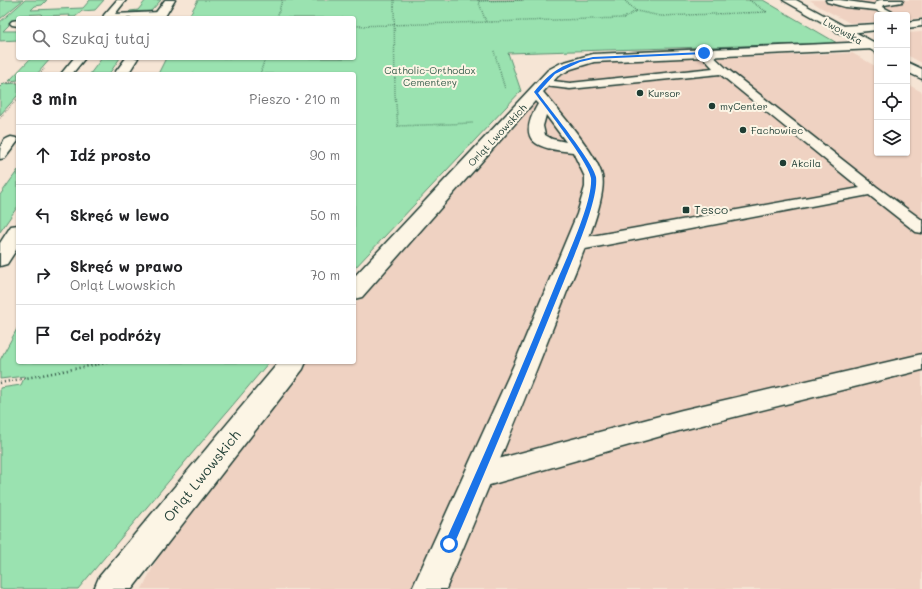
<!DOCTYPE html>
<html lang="pl">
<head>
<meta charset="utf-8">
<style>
	body { margin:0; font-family:Mali,sans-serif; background:#f6f6f6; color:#202124 }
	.controls { position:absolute; right:12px; top:12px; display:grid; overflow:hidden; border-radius:4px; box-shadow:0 1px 3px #0004 }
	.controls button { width:36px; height:36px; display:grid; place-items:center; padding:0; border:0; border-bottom:1px solid #e0e0e0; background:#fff; color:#202124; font:20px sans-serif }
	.stop { position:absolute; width:12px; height:12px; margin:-9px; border:3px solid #1a73e8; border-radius:50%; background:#fff }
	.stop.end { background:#1a73e8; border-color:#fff; box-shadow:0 1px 4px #0008 }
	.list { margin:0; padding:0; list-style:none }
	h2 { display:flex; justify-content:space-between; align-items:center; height:52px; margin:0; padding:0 16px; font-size:17px }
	h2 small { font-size:13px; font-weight:400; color:#757577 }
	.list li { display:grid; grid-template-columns:26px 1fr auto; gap:12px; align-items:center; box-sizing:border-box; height:60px; padding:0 16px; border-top:1px solid #e0e0e0 }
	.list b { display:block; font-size:15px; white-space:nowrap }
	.list p { margin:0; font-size:13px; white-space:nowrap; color:#757577 }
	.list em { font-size:13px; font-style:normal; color:#757577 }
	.icon { flex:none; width:22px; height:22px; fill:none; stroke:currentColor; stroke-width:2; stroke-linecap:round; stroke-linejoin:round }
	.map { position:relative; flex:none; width:922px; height:589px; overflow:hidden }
	.search { position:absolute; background:#fff; box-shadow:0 1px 3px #0004; left:16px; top:16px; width:340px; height:44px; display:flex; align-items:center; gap:10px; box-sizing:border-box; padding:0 14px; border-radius:4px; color:#757577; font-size:15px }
	.panel { position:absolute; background:#fff; box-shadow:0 1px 3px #0004; left:16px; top:72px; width:340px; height:292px; border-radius:4px }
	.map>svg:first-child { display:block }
</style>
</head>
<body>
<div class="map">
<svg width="922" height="589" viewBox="0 0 922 589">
	<rect width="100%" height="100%" fill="#f6e5d5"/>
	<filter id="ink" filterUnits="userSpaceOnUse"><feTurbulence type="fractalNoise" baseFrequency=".025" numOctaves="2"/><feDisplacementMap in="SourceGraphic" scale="8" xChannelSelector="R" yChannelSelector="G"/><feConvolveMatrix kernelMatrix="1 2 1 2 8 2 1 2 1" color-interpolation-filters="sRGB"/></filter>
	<g filter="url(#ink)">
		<path fill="#efd2c2" d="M810,0H922V18L907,19V15H877V22L850,23L820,7Z
			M922,32V63L907,55V33Z
			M852,53L877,67V153H907V84L922,92V589H142L166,541L305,362H354V305L529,108L567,70L587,62L688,57H737Z"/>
		<path fill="#9ae2b0" stroke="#5c9072" d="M0,0H23L0,19Z
			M25,0H47L42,5L35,6L31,10L83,8L90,0H104L95,10L82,11L75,17H69L70,15L40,16L42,14L20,15L8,25H9L3,31H18V40L0,41V22Z
			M146,0H161L151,11L129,12L130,11L138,10Z
			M198,0H763L837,43L508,53L521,91L354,269V74H158L166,58H354V18H188Z
			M31,58H51L37,74H18V80L9,81Z
			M102,58H120L109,74H90Z
			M18,83V95L0,115V87L3,84Z
			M18,170V206L0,232V195Z
			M18,327V362H269L78,589H0V388L21,385L25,376L0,379V360Z"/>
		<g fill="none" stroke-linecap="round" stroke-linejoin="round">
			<defs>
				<path id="lane" d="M117,0H126L115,14L160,12L165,15L160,18H103L104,15Z
					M826,0H840L875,5L877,1L880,0H903L902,2L884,5L883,7L898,15H886L876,10L845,7L827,2Z
					M18,20V26L12,25L10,23L12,21Z
					M704,50L708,51L726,68L877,187L922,220V233L916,232L869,195L575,251L569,249L567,245L569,241L575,239L860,188L720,74L570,89L545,86L541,85L539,83L541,81L545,80L570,83L713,68L699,53Z
					M74,58H85L72,74H61Z
					M11,137L16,138L18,141L5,158L0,159C0,149 0,140 11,137Z
					M922,354V370L682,430L479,488L471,484L467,476L471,468L479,464L682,410Z"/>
				<path id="street" d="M165,0H175L164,18H152Z
					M922,20V26L907,28V22Z
					M877,24V30L841,34L837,32L835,30L837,28L841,26Z
					M870,42L874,43L876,46L874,49L594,62L571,69L558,76L543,92C558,110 598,155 602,176C608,199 576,270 566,294C528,393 487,491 446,589H412L516,360L577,214L585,187V177L573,152C538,149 515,143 538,104L535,101L362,297L354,299V277L548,70L561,63L593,54ZM546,115L566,142L552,139L545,135L543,126Z
					M126,58H138L128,74H114Z
					M18,225V247L7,264L0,266V243L11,226Z
					M279,362H306L303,369L132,589H94L99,577Z"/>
				<path id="secondary" d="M783,0H796L877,44V53Z
					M907,62L922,69V79L907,72Z"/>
			</defs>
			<use href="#lane" stroke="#1f3d34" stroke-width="3"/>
			<use href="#street" stroke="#1f3d34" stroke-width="3"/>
			<use href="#secondary" stroke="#1f3d34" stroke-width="3"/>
			<path stroke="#1f3d34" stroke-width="1.5" stroke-dasharray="0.5 1.5" stroke-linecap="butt" d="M394,0L395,94L398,126L473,123
				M478,0L486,22
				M479,1L523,0
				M636,11L661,16L767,12L749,0
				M277,18L282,0
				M354,26L624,18L636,11L624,0
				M494,51L505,89
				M40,74L44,69
				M260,74L265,58
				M0,87L4,83L18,82
				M0,118L18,98"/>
			<path stroke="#1f3d34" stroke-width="2.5" stroke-dasharray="1 3" stroke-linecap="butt" d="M0,383L110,362"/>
			<use href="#lane" fill="#fcf5e5" fill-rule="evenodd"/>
			<use href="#street" fill="#fcf5e5" fill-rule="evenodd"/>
			<use href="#secondary" fill="#fcf5e5" fill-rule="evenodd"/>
		</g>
	</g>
	<path fill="#1a73e8" d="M704,52L705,54L593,59L580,62L555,74L538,93C549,108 594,163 596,177C599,199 573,258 564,281C528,370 491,459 453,547L449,548L446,547L445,544L446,540C485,454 522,368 557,281C567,257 593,201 591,178C590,164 545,107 534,92C552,70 564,63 593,57Z"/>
	<g fill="#1f3d34" stroke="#fcf5e5" stroke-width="1.5">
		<circle cx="640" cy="93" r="4"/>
		<circle cx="712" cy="106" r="4"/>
		<circle cx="743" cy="130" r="4"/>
		<circle cx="783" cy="163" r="4"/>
		<rect x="682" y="206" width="8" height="8" rx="2"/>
	</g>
	<g text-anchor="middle" stroke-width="4" stroke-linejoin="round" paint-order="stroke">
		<g font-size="10" fill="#1f3d34" stroke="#fcf5e5">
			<text transform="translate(843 31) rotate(29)" y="4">Lwowska</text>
			<text transform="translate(497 135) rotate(-47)" y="4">Orląt Lwowskich</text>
		</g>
		<g font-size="10" fill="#385e4d" stroke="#fcf5e5">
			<text x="430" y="74">Catholic-Orthodox<tspan x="430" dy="12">Cementery</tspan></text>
		</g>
		<g font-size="10" fill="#1f3d34" stroke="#fcf5e5" text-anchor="start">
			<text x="648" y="97">Kursor</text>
			<text x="720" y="110">myCenter</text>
			<text x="751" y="134">Fachowiec</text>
			<text x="791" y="167">Akcila</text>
		</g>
		<g font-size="12" fill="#1f3d34" stroke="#fcf5e5" text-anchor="start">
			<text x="694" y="214">Tesco</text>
		</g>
		<g font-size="14" fill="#1f3d34" stroke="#fcf5e5">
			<text transform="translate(202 476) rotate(-51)" y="5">Orląt Lwowskich</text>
		</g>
	</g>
</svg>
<div class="controls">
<button>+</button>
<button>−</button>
<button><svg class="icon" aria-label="locate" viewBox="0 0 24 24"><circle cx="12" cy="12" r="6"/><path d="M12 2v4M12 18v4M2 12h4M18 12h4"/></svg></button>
<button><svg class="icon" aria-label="layers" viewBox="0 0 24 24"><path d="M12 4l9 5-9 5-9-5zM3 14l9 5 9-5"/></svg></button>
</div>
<div class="stop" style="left:449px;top:544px"></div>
<div class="stop end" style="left:704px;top:53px"></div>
<div class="search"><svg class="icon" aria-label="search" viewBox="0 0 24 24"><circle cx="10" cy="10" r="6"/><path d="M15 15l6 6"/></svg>Szukaj tutaj</div>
<section class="panel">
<h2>3 min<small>Pieszo · 210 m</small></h2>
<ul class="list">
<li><svg class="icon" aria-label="ahead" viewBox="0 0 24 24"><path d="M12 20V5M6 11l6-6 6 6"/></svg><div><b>Idź prosto</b></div><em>90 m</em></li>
<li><svg class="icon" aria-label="left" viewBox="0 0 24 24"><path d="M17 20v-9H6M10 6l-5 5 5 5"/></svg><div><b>Skręć w lewo</b></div><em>50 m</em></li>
<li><svg class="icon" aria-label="right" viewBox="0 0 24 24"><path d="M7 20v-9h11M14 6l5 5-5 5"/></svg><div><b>Skręć w prawo</b><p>Orląt Lwowskich</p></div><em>70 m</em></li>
<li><svg class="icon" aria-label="arrive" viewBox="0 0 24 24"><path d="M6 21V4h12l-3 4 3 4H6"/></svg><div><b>Cel podróży</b></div></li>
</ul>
</section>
</div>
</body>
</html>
